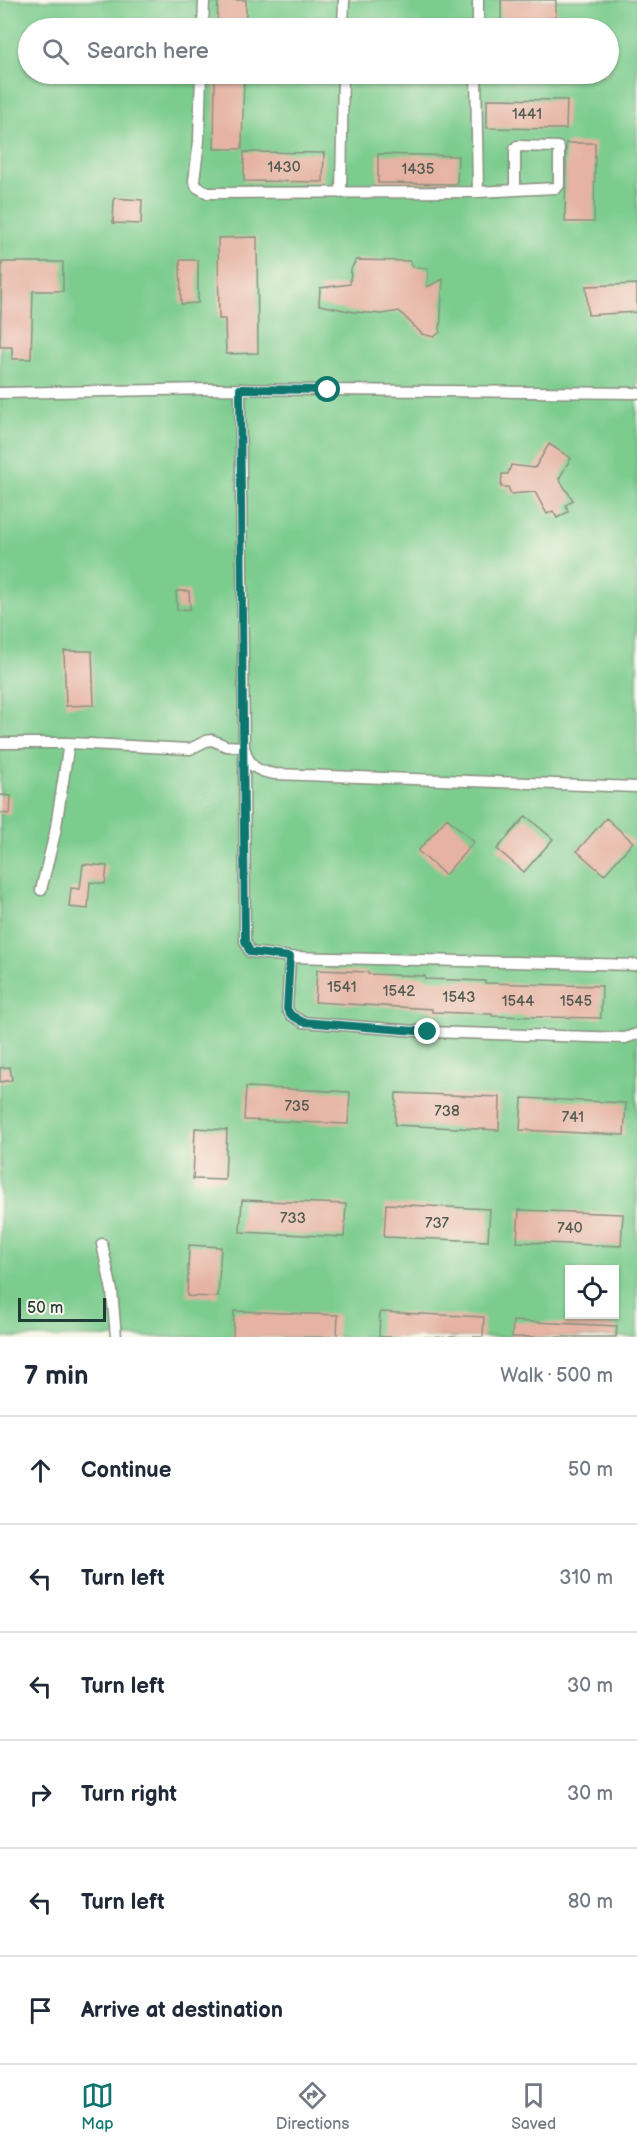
<!DOCTYPE html>
<html lang="en">
<head>
<meta charset="utf-8">
<style>
	body { margin:0; font-family:"Balsamiq Sans",sans-serif; background:#f6f6f7; color:#1f2937 }
	.controls { position:absolute; right:18px; bottom:18px; display:grid; overflow:hidden; border-radius:0px; box-shadow:0 2px 4px #0004 }
	.controls button { width:54px; height:54px; display:grid; place-items:center; padding:0; border:0; border-bottom:2px solid #e0e1e3; background:#fff; color:#1f2937; font:30px sans-serif }
	.scale { position:absolute; left:18px; bottom:15px; width:88px; box-sizing:border-box; padding-left:6px; border:3px solid #1f3d34; border-top:0; font-size:16px; line-height:21px; white-space:nowrap; color:#1f3d34; -webkit-text-stroke:4px #fbf7ec; paint-order:stroke }
	.stop { position:absolute; width:18px; height:18px; margin:-14px; border:4px solid #0f766e; border-radius:50%; background:#fff }
	.stop.end { background:#0f766e; border-color:#fff; box-shadow:0 2px 6px #0008 }
	.list { margin:0; padding:0; list-style:none }
	h2 { display:flex; justify-content:space-between; align-items:center; height:78px; margin:0; padding:0 24px; font-size:26px }
	h2 small { font-size:20px; font-weight:400; color:#747a83 }
	.list li { display:grid; grid-template-columns:39px 1fr auto; gap:18px; align-items:center; box-sizing:border-box; height:108px; padding:0 24px; border-top:2px solid #e0e1e3 }
	.list b { display:block; font-size:22px; white-space:nowrap }
	.list em { font-size:20px; font-style:normal; color:#747a83 }
	.icon { flex:none; width:33px; height:33px; fill:none; stroke:currentColor; stroke-width:2; stroke-linecap:round; stroke-linejoin:round }
	.map { position:relative; flex:none; width:637px; height:1337px; overflow:hidden }
	.search { position:absolute; background:#fff; box-shadow:0 2px 4px #0004; left:18px; right:18px; top:18px; height:66px; display:flex; align-items:center; gap:15px; box-sizing:border-box; padding:0 21px; border-radius:33px; color:#747a83; font-size:22px }
	.sheet { height:726px; background:#fff }
	nav { display:flex; justify-content:space-around; align-items:center; box-sizing:border-box; height:84px; border-top:2px solid #e0e1e3; background:#fff; font-size:16px; color:#747a83 }
	nav a { display:grid; justify-items:center; gap:3px }
	nav .on { color:#0f766e }
	.map>svg:first-child { display:block }
</style>
</head>
<body>
<div class="map">
<svg width="637" height="1337" viewBox="0 0 637 1337">
	<rect width="100%" height="100%" fill="#fbf7ec"/>
	<filter id="ink" filterUnits="userSpaceOnUse"><feTurbulence type="fractalNoise" baseFrequency=".0167" numOctaves="2"/><feDisplacementMap in="SourceGraphic" scale="12" xChannelSelector="R" yChannelSelector="G"/><feConvolveMatrix kernelMatrix="1 2 1 2 8 2 1 2 1" color-interpolation-filters="sRGB"/></filter>
	<filter id="wash" filterUnits="userSpaceOnUse"><feTurbulence type="fractalNoise" baseFrequency=".008" numOctaves="4" result="noise"/><feDisplacementMap in="SourceGraphic" scale="24" xChannelSelector="R" yChannelSelector="G"/><feGaussianBlur stdDeviation="1.35" result="paint"/><feColorMatrix in="noise" values="0 0 0 0 0 0 0 0 0 0 0 0 0 0 0 0 0 1.4 0 .05"/><feComposite in="paint" operator="in"/></filter>
	<g filter="url(#wash)">
		<rect width="100%" height="100%" fill="#f5e4cc"/>
		<path fill="#7bcc8e" stroke="#4d8461" stroke-width="1.5" fill-rule="evenodd" d="M0,0H637V1337H0ZM28,28H608V74H28ZM570,1270H614V1314H570Z"/>
		<g id="blocks">
			<path fill="#e5b2a3" d="M218,0H246V28H217Z
				M501,0H556V28H501Z
				M215,74H244L242,149H214Z
				M487,99L567,100L566,129L487,128Z
				M566,143H595L594,222H565Z
				M244,152L324,153L323,182L244,181Z
				M378,154L458,156L457,184L378,183Z
				M114,198L142,200L141,224L113,223Z
				M257,237L258,353L226,354L225,319H219L218,238Z
				M180,260H198V303L181,304Z
				M356,260L410,261L413,267L428,269L427,287L443,279L440,332L434,337L422,334L399,311L382,314L354,312L319,305L320,288L350,284L351,269Z
				M2,262H63V291H33L31,359H12V347H0Z
				M637,284V312L588,315L586,286Z
				M549,444L571,458L559,479L573,500L566,505L568,512L557,518L553,511L547,514L535,492L511,494L508,487H501L502,474H508L511,465L535,468Z
				M176,591H189L190,609L177,610Z
				M64,651H92L94,705L66,706Z
				M0,795L11,796L10,814L0,813Z
				M526,816L553,839L524,872L497,849Z
				M447,818L474,842L445,875L418,851Z
				M606,818L633,842L604,875L577,851Z
				M83,864L107,866L105,884L90,882L88,909L69,907L71,888L80,889Z
				M317,970L368,972V974L425,976V979L485,981V983L602,986L601,1018L492,1016V1014L432,1012V1009L315,1002Z
				M10,1067L12,1080L0,1082V1068Z
				M246,1087L350,1092L348,1124L244,1120Z
				M396,1093L500,1097L499,1130L395,1125Z
				M522,1098L626,1103L624,1135L520,1130Z
				M195,1128L227,1130L225,1180L193,1179Z
				M242,1200L346,1204L344,1237L240,1232Z
				M386,1204L490,1209L488,1241L384,1237Z
				M519,1210L623,1214L621,1246L517,1242Z
				M189,1245L221,1247L218,1297L187,1296Z
				M234,1311L338,1315L337,1337H233Z
				M380,1312L484,1317L483,1337H379Z
				M513,1321L617,1326L616,1337H512Z"/>
		</g>
	</g>
	<g filter="url(#ink)">
		<use href="#blocks" fill-opacity="0" stroke="#8a9080" stroke-width="1.5"/>
		<g fill="none" stroke-linecap="round" stroke-linejoin="round">
			<defs>
				<path id="street" d="M203,28L204,0
					M343,28L344,0
					M478,28V0
					M201,74L199,141L194,181L197,187L208,193L478,192L556,188L559,185V149L558,147L517,146L515,149V190
					M476,74L478,192
					M341,193L343,74
					M240,389L244,747C249,766 255,771 275,774L637,787
					M0,393L212,389L637,393
					M0,743H69L190,749L206,741L212,740L226,746L244,747L245,941L250,952L290,957L637,965
					M41,890L55,833L69,743
					M290,957L287,1009L291,1015L303,1022L428,1032L625,1038L637,1034
					M102,1244L112,1291L116,1337"/>
			</defs>
			<use href="#street" stroke="#8a9080" stroke-width="13"/>
			<use href="#street" stroke="#fff" stroke-width="10"/>
		</g>
	</g>
	<g fill="none" stroke-linecap="round" stroke-linejoin="round" filter="url(#ink)">
		<path stroke="#0f766e" stroke-width="8" d="M328,390L240,389L245,941L250,952L290,957L287,1009L291,1015L303,1022L428,1032"/>
	</g>
	<g text-anchor="middle" stroke-width="6" stroke-linejoin="round" paint-order="stroke">
		<g font-size="15" fill="#505a50">
			<text x="527" y="119">1441</text>
			<text x="284" y="172">1430</text>
			<text x="418" y="174">1435</text>
			<text x="342" y="992">1541</text>
			<text x="399" y="996">1542</text>
			<text x="459" y="1002">1543</text>
			<text x="518" y="1006">1544</text>
			<text x="576" y="1006">1545</text>
			<text x="297" y="1111">735</text>
			<text x="447" y="1116">738</text>
			<text x="573" y="1122">741</text>
			<text x="293" y="1223">733</text>
			<text x="437" y="1228">737</text>
			<text x="570" y="1233">740</text>
		</g>
	</g>
</svg>
<div class="controls">
<button><svg class="icon" aria-label="locate" viewBox="0 0 24 24"><circle cx="12" cy="12" r="6"/><path d="M12 2v4M12 18v4M2 12h4M18 12h4"/></svg></button>
</div>
<div class="scale">50 m</div>
<div class="stop" style="left:328px;top:390px"></div>
<div class="stop end" style="left:428px;top:1032px"></div>
<div class="search"><svg class="icon" aria-label="search" viewBox="0 0 24 24"><circle cx="10" cy="10" r="6"/><path d="M15 15l6 6"/></svg>Search here</div>
</div>
<section class="sheet">
<h2>7 min<small>Walk · 500 m</small></h2>
<ul class="list">
<li><svg class="icon" aria-label="ahead" viewBox="0 0 24 24"><path d="M12 20V5M6 11l6-6 6 6"/></svg><div><b>Continue</b></div><em>50 m</em></li>
<li><svg class="icon" aria-label="left" viewBox="0 0 24 24"><path d="M17 20v-9H6M10 6l-5 5 5 5"/></svg><div><b>Turn left</b></div><em>310 m</em></li>
<li><svg class="icon" aria-label="left" viewBox="0 0 24 24"><path d="M17 20v-9H6M10 6l-5 5 5 5"/></svg><div><b>Turn left</b></div><em>30 m</em></li>
<li><svg class="icon" aria-label="right" viewBox="0 0 24 24"><path d="M7 20v-9h11M14 6l5 5-5 5"/></svg><div><b>Turn right</b></div><em>30 m</em></li>
<li><svg class="icon" aria-label="left" viewBox="0 0 24 24"><path d="M17 20v-9H6M10 6l-5 5 5 5"/></svg><div><b>Turn left</b></div><em>80 m</em></li>
<li><svg class="icon" aria-label="arrive" viewBox="0 0 24 24"><path d="M6 21V4h12l-3 4 3 4H6"/></svg><div><b>Arrive at destination</b></div></li>
</ul>
</section>
<nav>
<a class="on"><svg class="icon" aria-label="map" viewBox="0 0 24 24"><path d="M3 6l6-2 6 2 6-2v14l-6 2-6-2-6 2zM9 4v14M15 6v14"/></svg>Map</a>
<a><svg class="icon" aria-label="directions" viewBox="0 0 24 24"><path d="M12 3l9 9-9 9-9-9zM9 14v-3h6M13 9l2 2-2 2"/></svg>Directions</a>
<a><svg class="icon" aria-label="saved" viewBox="0 0 24 24"><path d="M7 4h10v16l-5-4-5 4z"/></svg>Saved</a>
</nav>
</body>
</html>
